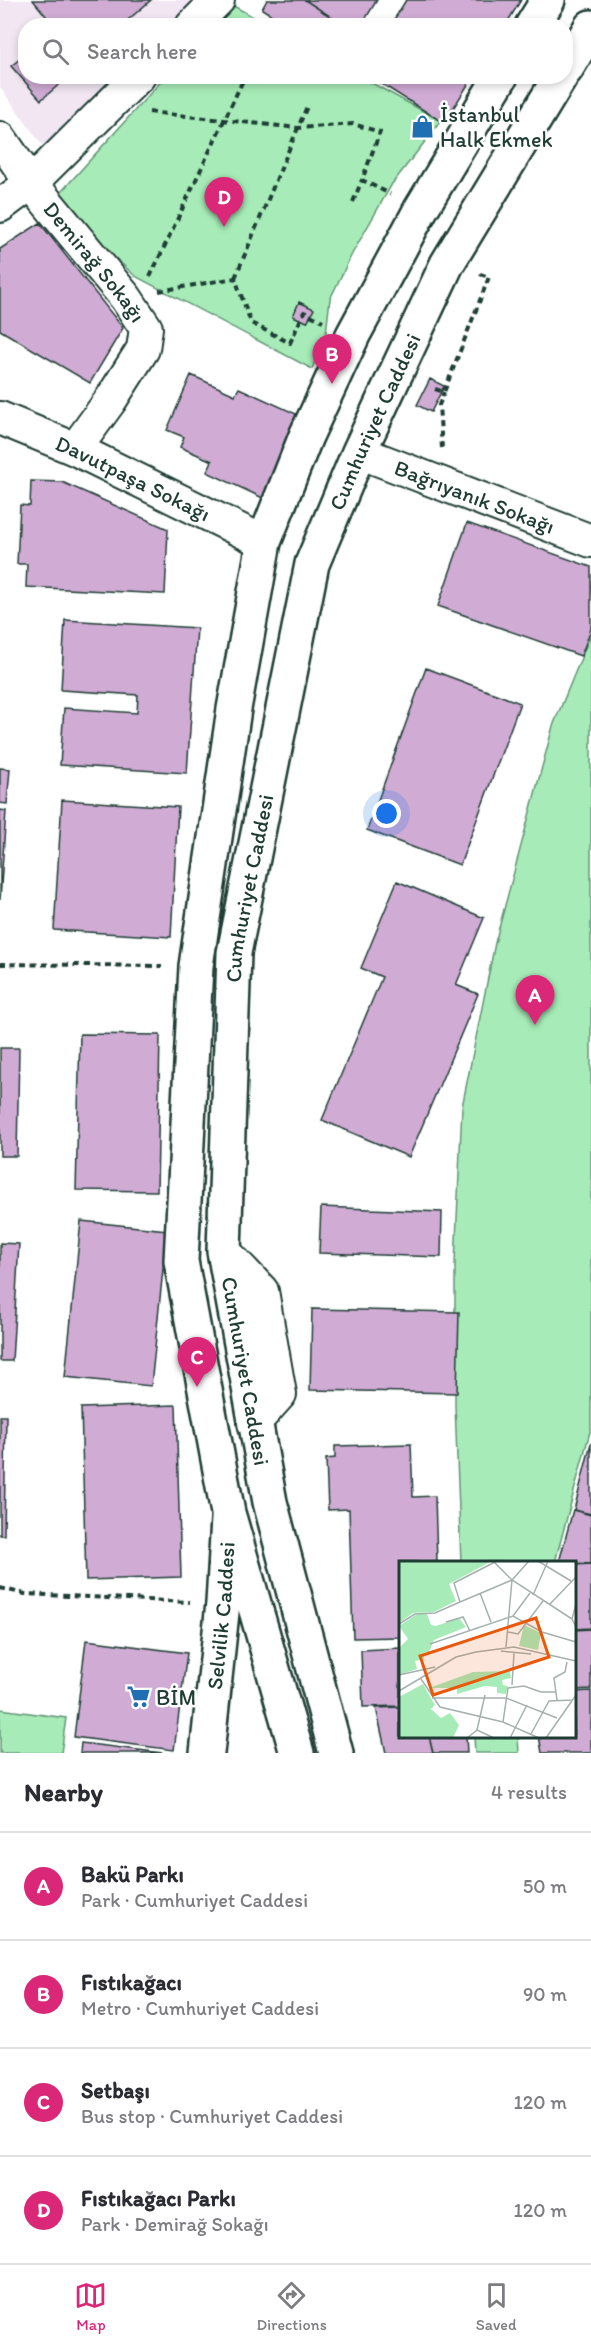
<!DOCTYPE html>
<html lang="en">
<head>
<meta charset="utf-8">
<style>
	body { margin:0; font-family:Itim,sans-serif; background:#f7f7f7; color:#2b2b33 }
	.you { position:absolute; left:387px; top:814px; width:21px; height:21px; margin:-15px; border:4px solid #fff; border-radius:50%; background:#1a73e8; box-shadow:0 0 0 9px #1a73e833 }
	.badge { display:grid; place-items:center; width:39px; height:39px; border-radius:50%; background:#db2777; color:#fff; font-size:20px; font-weight:700 }
	.pin { position:absolute; translate:-50% -50px; filter:drop-shadow(0 2px 3px #0008) }
	.pin::after { content:''; position:absolute; top:32px; width:21px; height:18px; background:inherit; clip-path:polygon(0 0,100% 0,50% 100%) }
	.list { margin:0; padding:0; list-style:none }
	h2 { display:flex; justify-content:space-between; align-items:center; height:78px; margin:0; padding:0 24px; font-size:26px }
	h2 small { font-size:20px; font-weight:400; color:#7c7c81 }
	.list li { display:grid; grid-template-columns:39px 1fr auto; gap:18px; align-items:center; box-sizing:border-box; height:108px; padding:0 24px; border-top:2px solid #e1e1e2 }
	.list b { display:block; font-size:22px; white-space:nowrap }
	.list p { margin:0; font-size:20px; white-space:nowrap; color:#7c7c81 }
	.list em { font-size:20px; font-style:normal; color:#7c7c81 }
	.icon { flex:none; width:33px; height:33px; fill:none; stroke:currentColor; stroke-width:2; stroke-linecap:round; stroke-linejoin:round }
	.map { position:relative; flex:none; width:591px; height:1753px; overflow:hidden }
	.search { position:absolute; background:#fff; box-shadow:0 3px 9px #0003; left:18px; right:18px; top:18px; height:66px; display:flex; align-items:center; gap:15px; box-sizing:border-box; padding:0 21px; border-radius:24px; color:#7c7c81; font-size:22px }
	.sheet { height:510px; background:#fff }
	nav { display:flex; justify-content:space-around; align-items:center; box-sizing:border-box; height:84px; border-top:2px solid #e1e1e2; background:#fff; font-size:16px; color:#7c7c81 }
	nav a { display:grid; justify-items:center; gap:3px }
	nav .on { color:#db2777 }
	.map>svg:first-child { display:block }
</style>
</head>
<body>
<div class="map">
<svg width="591" height="1753" viewBox="0 0 591 1753">
	<rect width="100%" height="100%" fill="#fff"/>
	<filter id="ink" filterUnits="userSpaceOnUse"><feTurbulence type="fractalNoise" baseFrequency=".0167" numOctaves="2"/><feDisplacementMap in="SourceGraphic" scale="12" xChannelSelector="R" yChannelSelector="G"/><feConvolveMatrix kernelMatrix="1 2 1 2 8 2 1 2 1" color-interpolation-filters="sRGB"/></filter>
	<g filter="url(#ink)">
		<path fill="#f1e6f2" d="M0,0H204L179,25L26,26V76L129,77L50,156L0,87Z"/>
		<path fill="#a7ecb8" stroke="#639476" stroke-width="1.5" d="M230,4L268,25L211,26Z
			M165,77H361L441,121L392,184L352,254L330,299L326,333L312,369L135,276L53,201Z
			M591,634V1428L555,1562H461L455,1405V1263L462,1107L495,943L553,726Z
			M0,1709L66,1718L61,1753H0Z
			M474,1737H518L519,1753H475Z"/>
		<path fill="#d0abd4" stroke="#1f3d34" stroke-width="1.5" d="M33,0H151L121,26H54Z
			M267,0H305L345,26H289L262,9Z
			M305,0H377L361,26H345Z
			M406,0H521L505,26H390Z
			M26,54V76H69L41,100L11,66Z
			M369,76H459L469,83L444,123Z
			M40,223L123,328L90,383L0,330V249Z
			M299,302L314,309L307,322L293,316Z
			M191,375L235,395L239,388L305,418L267,500L207,472L212,461L180,447L184,437L167,430Z
			M430,379L444,386L431,412L417,405Z
			M31,481L62,482L168,529L165,594L26,587L27,564H17L20,505L30,506Z
			M467,523L591,567V629L581,656L438,606Z
			M65,620L197,628L187,773L60,765L64,708L137,713L138,695L61,690Z
			M426,668L520,703L460,865L367,830Z
			M0,768L10,769L7,804L0,803Z
			M62,800L178,807L171,937L54,930Z
			M0,810L6,811L0,900Z
			M397,881L484,918L456,985L478,994L409,1157L322,1120L382,977L361,968Z
			M80,1034L160,1035L157,1191L76,1190Z
			M0,1048H19L17,1156H0Z
			M321,1207L442,1212L441,1257L319,1253Z
			M81,1221L167,1230L151,1386L65,1377Z
			M0,1243L19,1244L12,1361H0Z
			M312,1309L459,1312L457,1393L310,1390Z
			M176,1405L181,1577L86,1580L81,1408Z
			M0,1416H6L4,1535H0Z
			M591,1443V1514L574,1510Z
			M411,1444L413,1497L435,1496L437,1562H400V1637L353,1638L349,1509L328,1510L326,1459L335,1458V1446Z
			M573,1510L591,1515V1564L559,1562Z
			M591,1564V1628L574,1629V1565Z
			M591,1629V1689L574,1690V1630Z
			M86,1640L187,1653L174,1750L74,1737Z
			M400,1648V1706L363,1707L361,1650Z
			M591,1691V1753H542L539,1736H574V1692Z
			M400,1707V1736H429L433,1753H386L376,1708Z
			M429,1736H466L467,1753H433Z
			M81,1743L163,1753H80Z"/>
		<g fill="none" stroke-linecap="round" stroke-linejoin="round">
			<defs>
				<g id="minor">
					<path d="M192,26L218,0"/>
					<path id="s1" d="M0,138L31,183L126,298L146,328L143,349L110,401L75,449"/>
					<path d="M0,206L31,183L139,76"/>
					<path id="s2" d="M0,418L75,449L264,542"/>
					<path id="s3" d="M359,452L591,541"/>
					<path d="M224,1251L262,1291L280,1394L254,1423"/>
				</g>
				<g id="tertiary">
					<path id="s4" d="M207,1753L223,1603L228,1519"/>
				</g>
				<g id="primary">
					<path d="M532,26L548,0"/>
					<path d="M566,69L591,27"/>
					<path d="M297,1753L228,1513L181,1261L196,966L234,709L264,542L306,436L353,335L421,209L501,76"/>
					<path id="s5" d="M336,1753L270,1502L224,1251L234,953L312,564L359,452L447,264L561,76"/>
				</g>
			</defs>
			<use href="#minor" stroke="#1f3d34" stroke-width="36"/>
			<use href="#tertiary" stroke="#1f3d34" stroke-width="38"/>
			<use href="#primary" stroke="#1f3d34" stroke-width="38"/>
			<path stroke="#1f3d34" stroke-width="4" stroke-dasharray="6 4.5" stroke-linecap="butt" d="M149,112L298,128L353,124L380,132L362,180L390,194
				M353,202L362,180
				M150,277L245,76
				M235,278L308,104
				M159,291L235,278L251,323L290,343L304,312L323,321
				M435,389L444,392L489,277L480,274
				M442,448L439,405L444,392
				M0,964L162,966
				M0,1588L25,1594L190,1602"/>
			<use href="#minor" stroke="#fff" stroke-width="32"/>
			<use href="#tertiary" stroke="#fff" stroke-width="33"/>
			<use href="#primary" stroke="#fff" stroke-width="33"/>
		</g>
	</g>
	<defs>
		<symbol id="shop-bare" viewBox="-9 -9 18 18"><path d="M-5-2.5h2.3a2.7 3.5 0 0 1 5.4 0H5L5.5 6h-11ZM-1.5-2.5h3a1.5 2.3 0 0 0-3 0Z" fill="#1f6fb2" stroke="#fff" stroke-width="2.5" paint-order="stroke"/></symbol>
		<symbol id="supermarket-bare" viewBox="-9 -9 18 18"><path d="M-6-5.5h2.5l.6 2H6L4.5 2H-2.5L-4.4-4H-6ZM-1.5 3.2a1.3 1.3 0 1 0 .1 0ZM3 3.2a1.3 1.3 0 1 0 .1 0Z" fill="#1f6fb2" stroke="#fff" stroke-width="2.5" paint-order="stroke"/></symbol>
	</defs>
	<g fill-rule="evenodd">
		<use href="#shop-bare" x="406" y="110" width="33" height="33"/>
		<use href="#supermarket-bare" x="122" y="1680" width="33" height="33"/>
	</g>
	<g text-anchor="middle" stroke-width="5" stroke-linejoin="round" paint-order="stroke">
		<g font-size="22" fill="#1f3d34" stroke="#fff" text-anchor="start">
			<text x="440" y="122">İstanbul<tspan x="440" dy="25">Halk Ekmek</tspan></text>
			<text x="156" y="1705">BİM</text>
		</g>
		<g font-size="22" fill="#1f3d34" stroke="#fff">
			<text dy="8" stroke="none"><textPath href="#s1" startOffset="156">Demirağ Sokağı</textPath></text>
			<text dy="8" stroke="none"><textPath href="#s5" startOffset="1365">Cumhuriyet Caddesi</textPath></text>
			<text dy="8" stroke="none"><textPath href="#s2" startOffset="146">Davutpaşa Sokağı</textPath></text>
			<text dy="8" stroke="none"><textPath href="#s3" startOffset="124">Bağrıyanık Sokağı</textPath></text>
			<text dy="8" stroke="none"><textPath href="#s5" startOffset="879">Cumhuriyet Caddesi</textPath></text>
			<text transform="translate(246 1371) rotate(80)" y="8">Cumhuriyet Caddesi</text>
			<text dy="8" stroke="none"><textPath href="#s4" startOffset="138">Selvilik Caddesi</textPath></text>
		</g>
	</g>
	<g transform="translate(399 1561)">
		<rect width="177" height="177" fill="#fff"/>
		<path d="M0,0H91V1L50,23L57,40L35,51L14,52L0,62ZM18,53H28L32,64L37,65L60,57L67,66L35,79L30,91L24,92L25,98L16,100L18,108L0,114V87L9,78L0,65ZM125,64L142,72L139,89L120,85ZM111,110L112,117L103,119L104,124L109,125L107,133L98,132V126L86,125L58,133V127H30L74,111ZM24,123L36,144L32,148L42,157L51,152L60,164L54,177H0V136Z" fill="#a7ecb8"/>
		<path fill="none" stroke="#a5b1ae" stroke-width="1.5" d="M139,0L172,20M95,1L113,19L173,58M81,32L92,61M134,34L149,0M61,41L113,19L130,0M177,43L173,58L177,66M150,44L177,16M114,55L131,32M47,61L64,56L71,70M0,63L16,53L36,52L61,41L55,22L98,0M109,71L119,73L144,40M31,83L114,55L143,71L177,81M107,86L113,19M102,90L132,93M0,114L36,106M22,118L41,146L104,161L140,177M113,124L115,92M0,130L57,96L77,91L115,86L177,100M33,137H107L158,157M158,139L155,117L166,111L168,101M104,161L109,127L125,125L142,131H157M78,169L95,177M132,173L150,140L174,139M68,177L78,169L86,134M111,177L128,144M147,177L177,134"/>
		<path fill="#e8590c" fill-opacity="0.15" stroke="#e8590c" stroke-width="3" d="M137,57L150,96L34,134L21,95Z"/>
		<rect width="177" height="177" fill="none" stroke="#1f3d34" stroke-width="3"/>
	</g>
</svg>
<div class="you"></div>
<div class="pin badge" style="left:535px;top:1025px">A</div>
<div class="pin badge" style="left:332px;top:384px">B</div>
<div class="pin badge" style="left:197px;top:1387px">C</div>
<div class="pin badge" style="left:224px;top:227px">D</div>
<div class="search"><svg class="icon" aria-label="search" viewBox="0 0 24 24"><circle cx="10" cy="10" r="6"/><path d="M15 15l6 6"/></svg>Search here</div>
</div>
<section class="sheet">
<h2>Nearby<small>4 results</small></h2>
<ul class="list">
<li><span class="badge">A</span><div><b>Bakü Parkı</b><p>Park · Cumhuriyet Caddesi</p></div><em>50 m</em></li>
<li><span class="badge">B</span><div><b>Fıstıkağacı</b><p>Metro · Cumhuriyet Caddesi</p></div><em>90 m</em></li>
<li><span class="badge">C</span><div><b>Setbaşı</b><p>Bus stop · Cumhuriyet Caddesi</p></div><em>120 m</em></li>
<li><span class="badge">D</span><div><b>Fıstıkağacı Parkı</b><p>Park · Demirağ Sokağı</p></div><em>120 m</em></li>
</ul>
</section>
<nav>
<a class="on"><svg class="icon" aria-label="map" viewBox="0 0 24 24"><path d="M3 6l6-2 6 2 6-2v14l-6 2-6-2-6 2zM9 4v14M15 6v14"/></svg>Map</a>
<a><svg class="icon" aria-label="directions" viewBox="0 0 24 24"><path d="M12 3l9 9-9 9-9-9zM9 14v-3h6M13 9l2 2-2 2"/></svg>Directions</a>
<a><svg class="icon" aria-label="saved" viewBox="0 0 24 24"><path d="M7 4h10v16l-5-4-5 4z"/></svg>Saved</a>
</nav>
</body>
</html>
